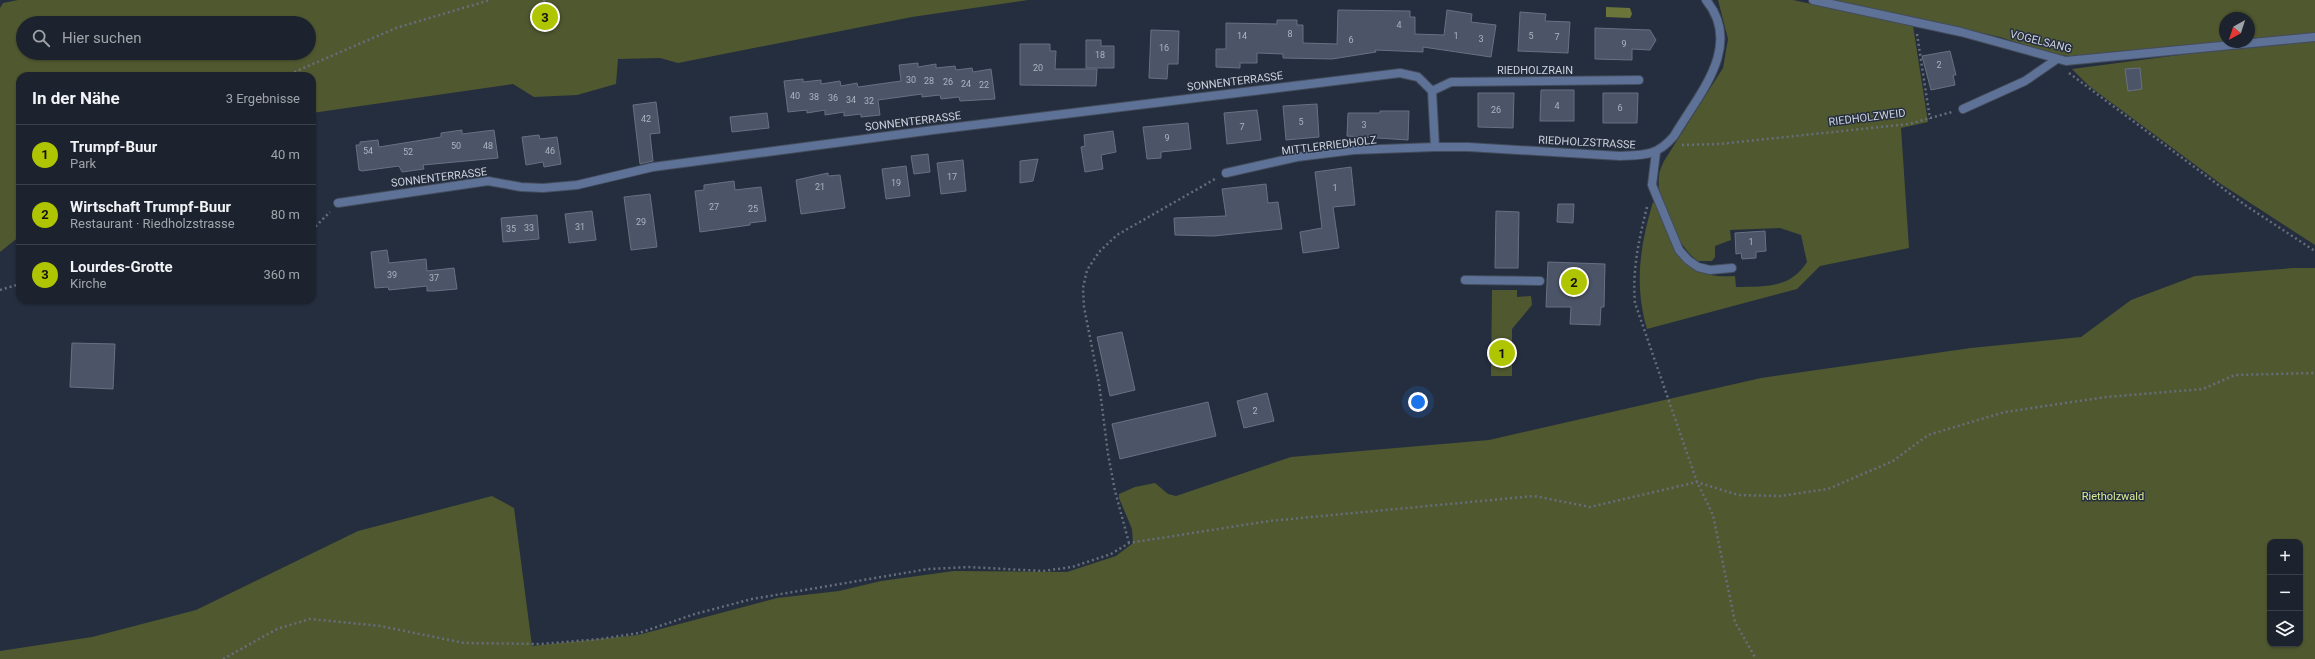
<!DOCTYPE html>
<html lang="de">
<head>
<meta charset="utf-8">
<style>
	body { margin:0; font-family:Roboto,sans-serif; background:#292f3a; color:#f1f3f6 }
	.controls { position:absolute; right:12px; bottom:12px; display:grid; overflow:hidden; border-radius:8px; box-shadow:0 1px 3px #0004 }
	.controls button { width:36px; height:36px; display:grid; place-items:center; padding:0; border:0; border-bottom:1px solid #3a3f4a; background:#1c222e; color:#f1f3f6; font:20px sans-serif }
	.compass { position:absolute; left:2219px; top:12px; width:36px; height:36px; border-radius:50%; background:#1c222e; box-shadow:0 1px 3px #0004; rotate:219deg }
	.you { position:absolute; left:1418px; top:402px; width:14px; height:14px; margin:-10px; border:3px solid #fff; border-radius:50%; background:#1a73e8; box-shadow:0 0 0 6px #1a73e833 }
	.badge { display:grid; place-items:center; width:26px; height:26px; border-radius:50%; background:#b0c502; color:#111; font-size:13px; font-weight:700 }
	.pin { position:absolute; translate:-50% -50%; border:2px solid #fff; box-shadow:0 1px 4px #0006 }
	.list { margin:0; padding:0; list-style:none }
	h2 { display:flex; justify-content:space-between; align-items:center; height:52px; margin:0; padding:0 16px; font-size:17px }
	h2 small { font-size:13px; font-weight:400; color:#a0a4aa }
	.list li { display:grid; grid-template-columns:26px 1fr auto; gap:12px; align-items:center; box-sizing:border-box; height:60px; padding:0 16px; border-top:1px solid #3a3f4a }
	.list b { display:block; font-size:15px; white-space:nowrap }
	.list p { margin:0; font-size:13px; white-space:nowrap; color:#a0a4aa }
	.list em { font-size:13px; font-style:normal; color:#a0a4aa }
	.icon { flex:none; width:22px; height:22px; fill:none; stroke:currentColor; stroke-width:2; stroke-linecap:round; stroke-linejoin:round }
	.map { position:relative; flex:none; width:2315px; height:659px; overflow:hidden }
	.search { position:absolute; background:#1c222e; box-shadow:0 1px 3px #0004; left:16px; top:16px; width:300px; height:44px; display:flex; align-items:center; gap:10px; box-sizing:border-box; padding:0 14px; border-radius:22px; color:#a0a4aa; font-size:15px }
	.panel { position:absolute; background:#1c222e; box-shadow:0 1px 3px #0004; left:16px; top:72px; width:300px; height:232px; border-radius:12px }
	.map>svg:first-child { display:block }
</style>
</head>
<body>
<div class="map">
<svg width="2315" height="659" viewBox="0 0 2315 659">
	<rect width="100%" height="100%" fill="#252e3e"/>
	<path fill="#505830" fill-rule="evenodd" d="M18,0H1028L912,17L678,63L660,58L618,59L616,84L577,95L534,97L513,84L312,113V76H20V236L0,252V8L3,3ZM23,23H309V53H23Z
		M1718,0H1793L1913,26L1928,122L1901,128L1909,248L1820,266L1797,289L1647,329C1634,285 1640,245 1653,202L1657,206C1673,248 1682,280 1735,276L1736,287C1765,286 1790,289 1807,262L1801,235L1780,228L1730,230L1731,240L1715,246V257L1712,261H1698C1679,249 1655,199 1659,176C1659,171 1662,166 1664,161L1723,68L1728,39Z
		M1833,0H2315V33L2249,39V18H2225V41L2085,58L2052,54L2000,37Z
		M2315,41V245L2221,184L2089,86L2072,69L2202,52Z
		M2293,268H2315V659H0V651L92,637L196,610L358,531L492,496L514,508L532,646L638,635L777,598L839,591L881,581L954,571L1067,572L1116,556L1133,543L1132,529L1119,498V494L1135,487L1155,483L1168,494L1176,496L1291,457L1489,440L1761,378L1971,348L2081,337L2131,300L2195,276ZM2270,542H2300V644H2270Z
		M1492,290H1517V297L1531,296L1532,305L1512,329V376H1491Z"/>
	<path fill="#6b753a" d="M1606,7L1630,8L1632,14L1630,18L1606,17Z"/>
	<path fill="#4c5567" stroke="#677184" d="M1338,10L1410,11V17H1415V34L1444,35L1447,10L1472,14L1471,22L1496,25L1491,57L1423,47V52L1375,50L1376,52L1332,59L1283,58V54L1257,53V63H1240V68L1216,67V49H1226V23L1277,24V20H1297V25H1303V43L1337,44Z
		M1520,12L1546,14L1545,21L1570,22L1568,53L1518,51Z
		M1595,28L1650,30L1656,40L1650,50L1632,49V60L1595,59Z
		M1151,30L1179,31L1178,64H1168L1167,79L1149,78Z
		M1086,40H1101V46H1114V68H1086Z
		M1020,44H1050V51H1056L1055,69H1097L1096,86L1020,85Z
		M1950,51L1956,75H1953L1955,85L1931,90L1922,56Z
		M918,63V67L936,64V68L955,66L956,70L972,68L973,72L991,69L995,99L960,101L959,97L941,99L940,95L922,97V94L878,100L880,115L861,117V114L844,116V112L825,115V110L807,113V110L788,112L784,81L803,79V82L821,80V84L840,81L841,86L857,83L858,87L901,81L899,65Z
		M2140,68L2142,89L2128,91L2125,69Z
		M1541,90H1574V121H1540Z
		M1478,93H1514L1513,128L1478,127Z
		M1603,93H1638L1637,123H1603Z
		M656,102L660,133L650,134L653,161L640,164L633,105Z
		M1317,104L1319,137L1286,140L1283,106Z
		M1257,110L1261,140L1227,144L1224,113Z
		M1380,111H1409L1408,140L1347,136L1348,113H1380Z
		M767,113L769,128L732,132L730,117Z
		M1188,123L1191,149L1161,152V158L1147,159L1143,127Z
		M462,130V134L494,130L498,158L423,165L424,169L402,172L399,166L362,171L359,170L356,145H360V142L378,140L379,147L441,137V133Z
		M1113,131L1116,152L1101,155L1103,169L1085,172L1081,147L1085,146L1084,135Z
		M539,135L540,139L557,137L561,164L544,167L543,162L526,165L522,137Z
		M928,154L930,172L914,174L911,156Z
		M1038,159L1033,181L1020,183V161Z
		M963,160L966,191L941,194L937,163Z
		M906,166L910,196L886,199L882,169Z
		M1351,167L1355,205L1333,207L1339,248L1303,253L1300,232L1322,228L1315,172Z
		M828,173V176L840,175L845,208L801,214L796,180Z
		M734,181L735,190L761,187L766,221L750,223V225L700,232L695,191L704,190V185Z
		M1266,184L1268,203L1278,202L1282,229L1214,236L1175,235L1174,218L1226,216L1222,189Z
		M650,194L657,247L631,250L624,197Z
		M1558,204H1574L1573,223L1557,222Z
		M592,211L596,240L569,243L565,214Z
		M1496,211L1519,212L1518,268H1495Z
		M537,215L539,239L503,242L501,218Z
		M1765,231L1766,251L1756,252V258L1742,259L1741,253L1736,254L1735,233Z
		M387,250L389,263L426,259L427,271L454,268L457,289L434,291H427V286L389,290L388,287L375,288L371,252Z
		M1548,262L1605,264L1604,307H1601L1600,325L1570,324L1571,307H1546Z
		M1122,332L1135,390L1110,396L1097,337Z
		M72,343L115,344L113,389L70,387Z
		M1267,393L1274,421L1244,428L1237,401Z
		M1208,402L1216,436L1120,459L1112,424Z"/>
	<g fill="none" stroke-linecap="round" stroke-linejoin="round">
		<defs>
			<path id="service" d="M1963,109L2025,81L2057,59
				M1656,152L1652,185L1679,250L1688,260L1698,267L1710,270L1732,268
				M1465,280L1540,281"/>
			<path id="minor" d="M1813,0L1961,32L2066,61L2315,37
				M1432,91L1451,82L1639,80
				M1226,173L1297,157L1354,150L1435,147H1468L1620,156C1645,155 1657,156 1674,136C1698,95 1744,46 1706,0
				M338,203L488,181L521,187L543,188L577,185L653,167L933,130L1400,73L1418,77L1432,91L1435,147"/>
		</defs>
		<use href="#service" stroke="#434c5b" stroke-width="10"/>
		<use href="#minor" stroke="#434c5b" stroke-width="10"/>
		<path stroke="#666e7c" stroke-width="2.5" stroke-dasharray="2 3" stroke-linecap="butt" d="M544,0L545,17
			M1917,34L1930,119
			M2069,73L2245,205L2315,251
			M285,76L396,28L490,0
			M1682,145L1719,144L1909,124L1952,112
			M1647,207C1639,239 1632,270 1635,303L1697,482L1713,515L1735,622L1756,659
			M312,230L330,212
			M0,290L20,284
			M1129,543L1115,491L1108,454L1099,383L1084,307L1083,288L1087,270L1099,252L1117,235L1215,179
			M223,659L277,629L310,619L380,626L464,643L541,644L600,639L639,633L695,614L752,599L928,569L968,567L1043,571L1072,567L1111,554L1129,543L1269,521L1534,496L1590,507L1697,482L1738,495L1780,496L1828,489L1893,461L1928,435L2005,412L2106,397L2203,389L2235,375L2315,373"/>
		<use href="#service" stroke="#5e7197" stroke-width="8"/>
		<use href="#minor" stroke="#5e7197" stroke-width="8"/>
	</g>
	<g text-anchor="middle" stroke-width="3" stroke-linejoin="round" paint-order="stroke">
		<g font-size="9" fill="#acb3c0">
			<text x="1399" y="28">4</text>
			<text x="1290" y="37">8</text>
			<text x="1242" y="39">14</text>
			<text x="1456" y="39">1</text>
			<text x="1531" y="39">5</text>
			<text x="1557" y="40">7</text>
			<text x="1481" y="42">3</text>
			<text x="1351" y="43">6</text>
			<text x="1624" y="47">9</text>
			<text x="1164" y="51">16</text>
			<text x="1100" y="58">18</text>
			<text x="1939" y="68">2</text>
			<text x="1038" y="71">20</text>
			<text x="911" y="83">30</text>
			<text x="929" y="84">28</text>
			<text x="948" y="85">26</text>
			<text x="966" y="87">24</text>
			<text x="984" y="88">22</text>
			<text x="795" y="99">40</text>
			<text x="814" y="100">38</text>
			<text x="833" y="101">36</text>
			<text x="851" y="103">34</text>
			<text x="869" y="104">32</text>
			<text x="1557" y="109">4</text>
			<text x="1620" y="111">6</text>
			<text x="1496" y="113">26</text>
			<text x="646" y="122">42</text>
			<text x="1301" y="125">5</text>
			<text x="1364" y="128">3</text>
			<text x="1242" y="130">7</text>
			<text x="1167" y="141">9</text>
			<text x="456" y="149">50</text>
			<text x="488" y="149">48</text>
			<text x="368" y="154">54</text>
			<text x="550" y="154">46</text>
			<text x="408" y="155">52</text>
			<text x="952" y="180">17</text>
			<text x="896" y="186">19</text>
			<text x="820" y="190">21</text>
			<text x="1335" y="191">1</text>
			<text x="714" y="210">27</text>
			<text x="753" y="212">25</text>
			<text x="641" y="225">29</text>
			<text x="580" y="230">31</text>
			<text x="529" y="231">33</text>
			<text x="511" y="232">35</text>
			<text x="1751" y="245">1</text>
			<text x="392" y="278">39</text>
			<text x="434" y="281">37</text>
			<text x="1255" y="414">2</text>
		</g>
		<g font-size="11" fill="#ccd2dd" stroke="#252e3e">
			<text transform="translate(2041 41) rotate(14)" y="4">VOGELSANG</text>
			<text x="1535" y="74">RIEDHOLZRAIN</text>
			<text transform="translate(1235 81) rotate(-7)" y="4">SONNENTERRASSE</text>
			<text transform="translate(1867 117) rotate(-7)" y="4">RIEDHOLZWEID</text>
			<text transform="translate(913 121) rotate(-7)" y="4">SONNENTERRASSE</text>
			<text transform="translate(1587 142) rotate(3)" y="4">RIEDHOLZSTRASSE</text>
			<text transform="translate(1329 145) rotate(-7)" y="4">MITTLERRIEDHOLZ</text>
			<text transform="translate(439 177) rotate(-7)" y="4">SONNENTERRASSE</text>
		</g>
		<g font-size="11" fill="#dcec94" stroke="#252e3e">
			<text x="2113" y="500">Rietholzwald</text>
		</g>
	</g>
</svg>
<div class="controls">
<button>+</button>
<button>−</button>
<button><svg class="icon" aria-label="layers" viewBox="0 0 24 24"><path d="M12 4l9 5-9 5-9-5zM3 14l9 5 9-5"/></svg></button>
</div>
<svg class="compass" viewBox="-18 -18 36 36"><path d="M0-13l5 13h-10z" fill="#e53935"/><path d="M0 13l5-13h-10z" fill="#a0a4aa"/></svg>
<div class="you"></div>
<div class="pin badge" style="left:1502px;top:353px">1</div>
<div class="pin badge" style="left:1574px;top:282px">2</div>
<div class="pin badge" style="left:545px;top:17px">3</div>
<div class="search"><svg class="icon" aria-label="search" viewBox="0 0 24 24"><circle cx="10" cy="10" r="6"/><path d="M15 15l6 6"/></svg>Hier suchen</div>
<section class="panel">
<h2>In der Nähe<small>3 Ergebnisse</small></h2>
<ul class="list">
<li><span class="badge">1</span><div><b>Trumpf-Buur</b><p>Park</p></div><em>40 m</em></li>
<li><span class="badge">2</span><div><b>Wirtschaft Trumpf-Buur</b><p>Restaurant · Riedholzstrasse</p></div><em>80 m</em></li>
<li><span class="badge">3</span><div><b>Lourdes-Grotte</b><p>Kirche</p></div><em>360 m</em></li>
</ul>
</section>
</div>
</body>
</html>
